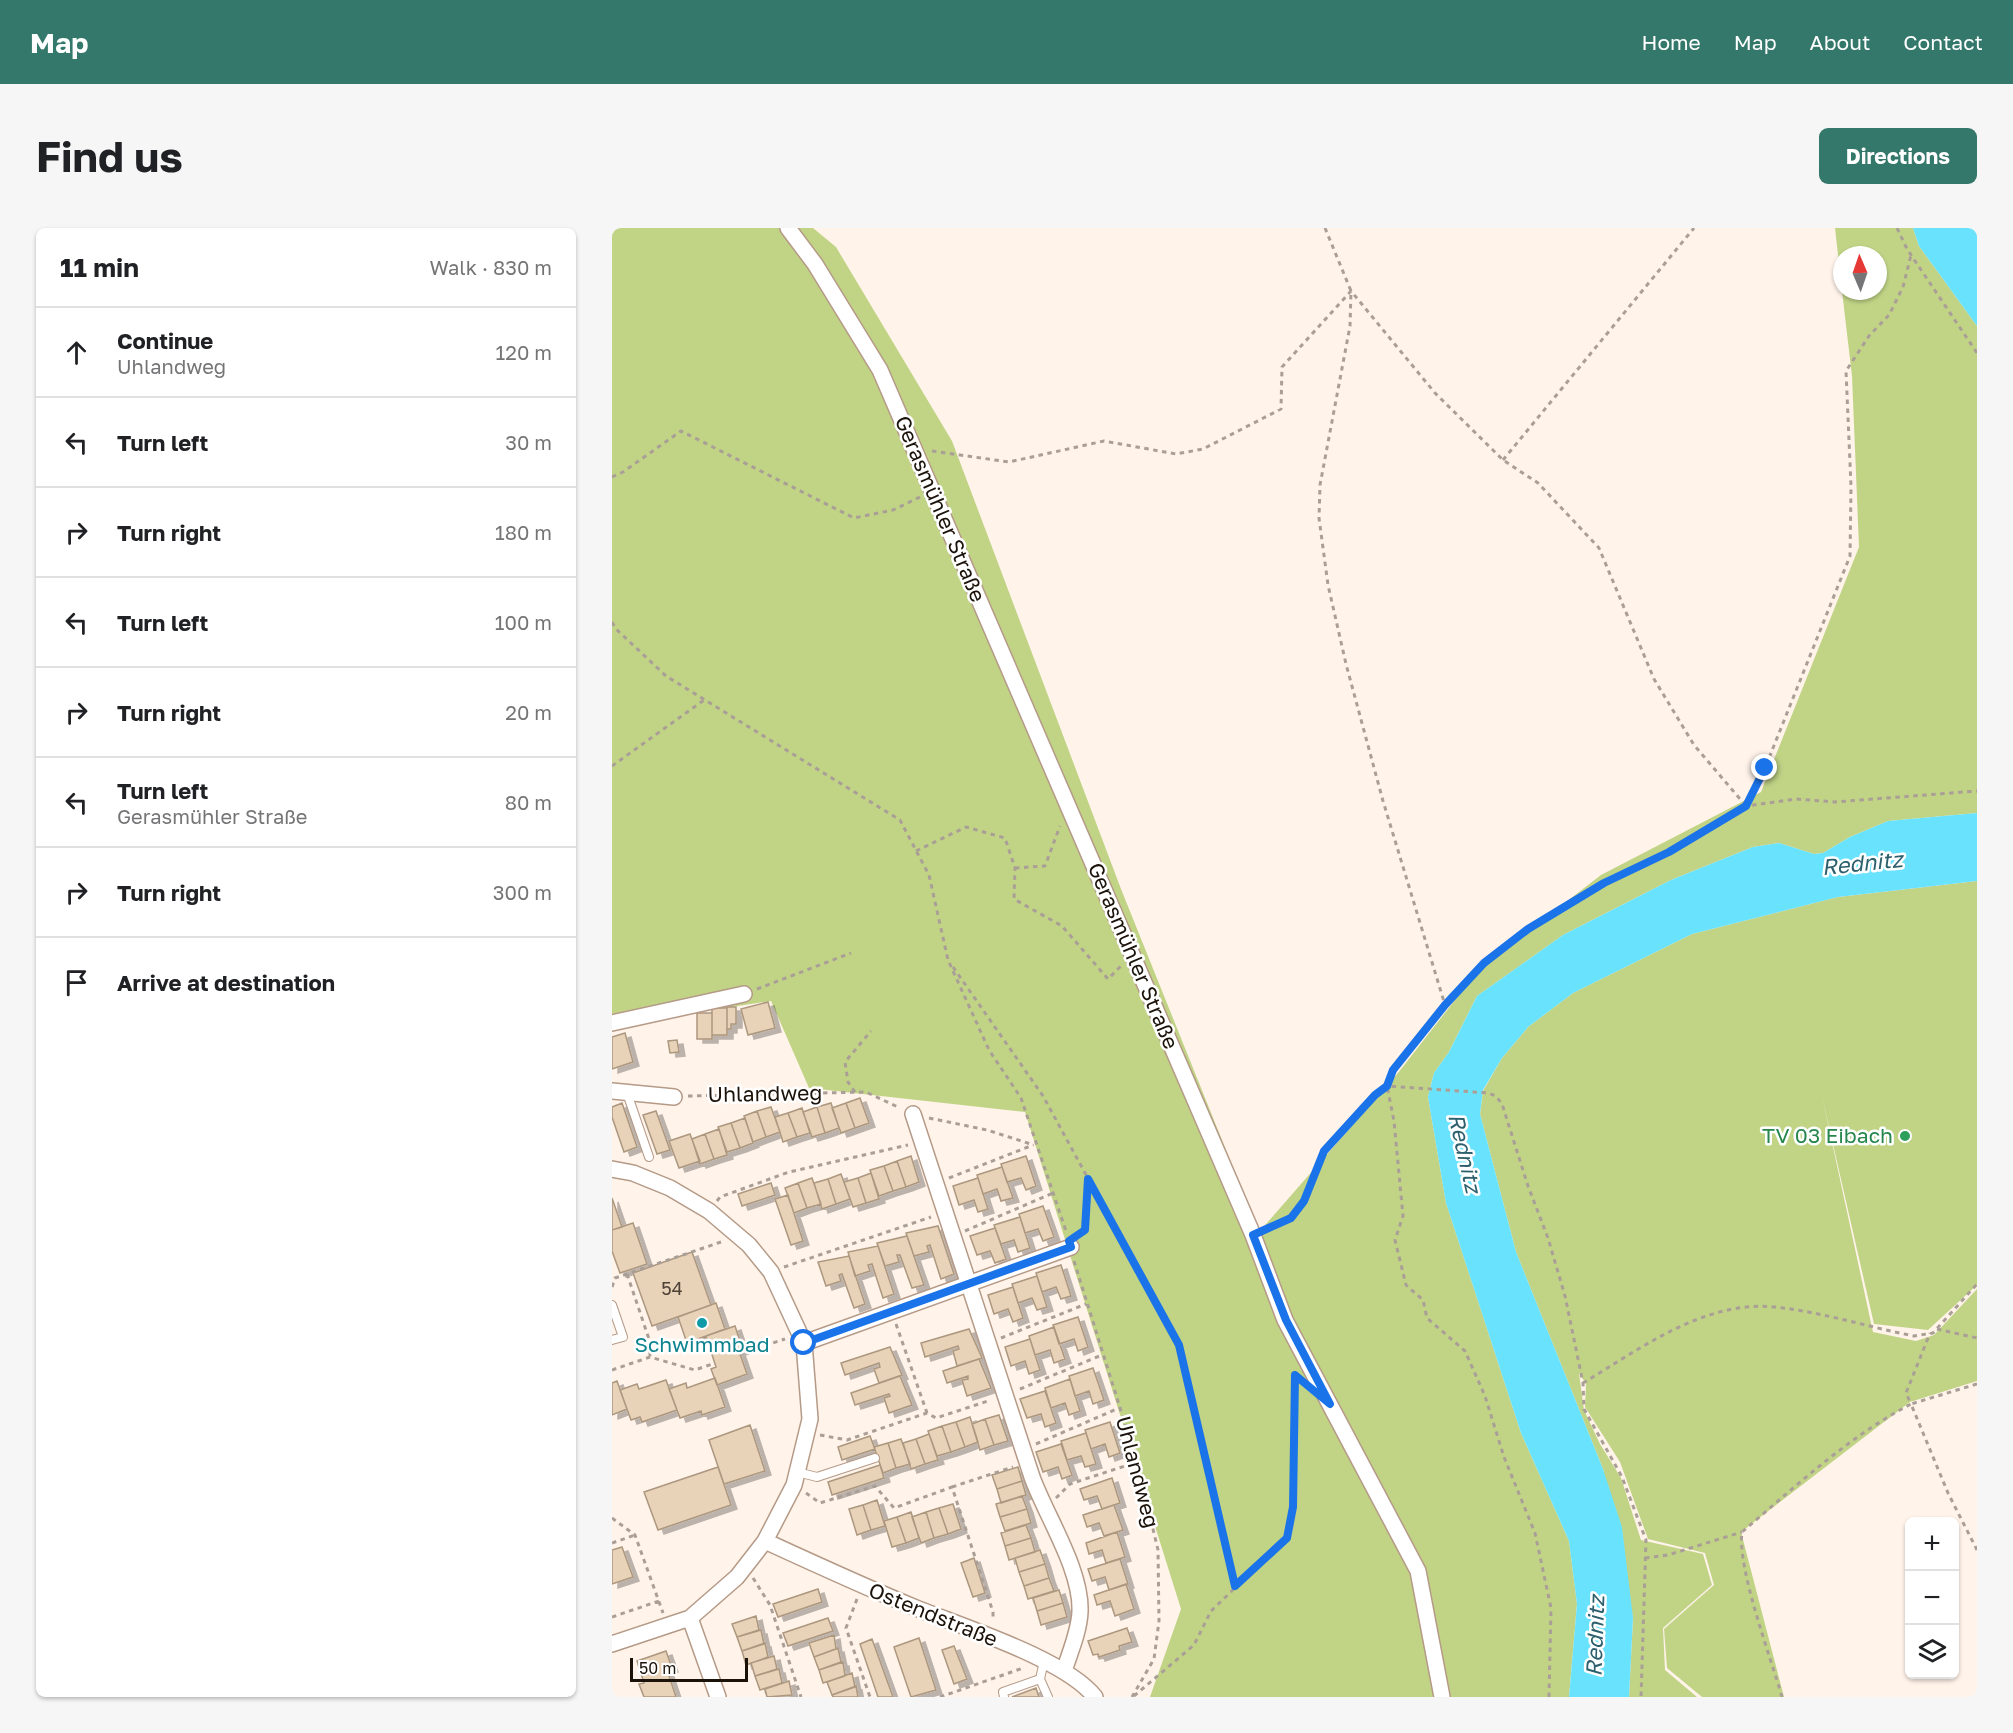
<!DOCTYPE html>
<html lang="en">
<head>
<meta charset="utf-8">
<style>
	body { margin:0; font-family:"Golos Text",sans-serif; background:#f6f6f6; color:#202124 }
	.controls { position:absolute; right:18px; bottom:18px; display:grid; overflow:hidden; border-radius:9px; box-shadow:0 2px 4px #0004 }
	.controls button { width:54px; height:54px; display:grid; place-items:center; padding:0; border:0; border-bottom:2px solid #e0e0e0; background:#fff; color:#202124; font:30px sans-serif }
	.compass { position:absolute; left:1221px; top:18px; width:54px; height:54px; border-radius:50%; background:#fff; box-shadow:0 2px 4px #0004; rotate:358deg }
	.scale { position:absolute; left:18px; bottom:15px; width:118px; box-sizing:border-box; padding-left:6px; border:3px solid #1b120a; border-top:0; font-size:16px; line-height:21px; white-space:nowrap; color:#1b120a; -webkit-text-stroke:4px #fff; paint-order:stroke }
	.stop { position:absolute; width:18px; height:18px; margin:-14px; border:4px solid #1a73e8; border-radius:50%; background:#fff }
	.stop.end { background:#1a73e8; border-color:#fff; box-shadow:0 2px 6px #0008 }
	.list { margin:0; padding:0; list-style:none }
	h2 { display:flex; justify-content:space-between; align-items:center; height:78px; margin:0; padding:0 24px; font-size:26px }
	h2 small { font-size:20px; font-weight:400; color:#757577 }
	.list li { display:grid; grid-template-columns:39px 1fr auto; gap:18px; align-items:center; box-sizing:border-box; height:90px; padding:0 24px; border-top:2px solid #e0e0e0 }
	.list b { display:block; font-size:22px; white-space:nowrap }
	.list p { margin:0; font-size:20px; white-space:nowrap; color:#757577 }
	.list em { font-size:20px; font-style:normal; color:#757577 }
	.icon { flex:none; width:33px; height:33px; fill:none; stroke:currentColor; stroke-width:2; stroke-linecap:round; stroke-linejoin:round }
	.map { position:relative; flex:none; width:1365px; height:1469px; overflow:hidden; border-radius:9px }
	header { display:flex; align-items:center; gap:36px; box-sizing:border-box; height:84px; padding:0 30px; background:#34786b; color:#fff }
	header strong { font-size:28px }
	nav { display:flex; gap:33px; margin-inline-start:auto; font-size:21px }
	.intro { display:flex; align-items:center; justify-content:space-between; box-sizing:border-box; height:144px; padding:0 36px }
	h1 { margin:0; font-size:42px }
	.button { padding:15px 27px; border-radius:9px; background:#34786b; color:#fff; font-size:21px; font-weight:700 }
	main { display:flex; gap:36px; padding:0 36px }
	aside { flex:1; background:#fff; border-radius:9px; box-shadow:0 2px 4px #0004 }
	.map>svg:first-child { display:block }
</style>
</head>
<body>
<header>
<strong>Map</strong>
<nav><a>Home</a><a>Map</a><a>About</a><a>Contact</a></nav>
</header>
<div class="intro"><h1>Find us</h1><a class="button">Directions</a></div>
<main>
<aside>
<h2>11 min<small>Walk · 830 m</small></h2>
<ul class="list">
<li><svg class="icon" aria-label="ahead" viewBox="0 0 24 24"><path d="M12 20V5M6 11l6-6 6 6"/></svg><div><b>Continue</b><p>Uhlandweg</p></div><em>120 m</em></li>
<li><svg class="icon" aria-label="left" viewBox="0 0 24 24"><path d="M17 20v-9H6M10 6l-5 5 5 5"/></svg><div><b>Turn left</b></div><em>30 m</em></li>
<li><svg class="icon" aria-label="right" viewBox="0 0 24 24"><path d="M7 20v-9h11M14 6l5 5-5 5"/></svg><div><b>Turn right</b></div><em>180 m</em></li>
<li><svg class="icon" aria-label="left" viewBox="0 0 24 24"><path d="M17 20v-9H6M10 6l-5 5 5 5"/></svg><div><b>Turn left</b></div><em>100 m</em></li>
<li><svg class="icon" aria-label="right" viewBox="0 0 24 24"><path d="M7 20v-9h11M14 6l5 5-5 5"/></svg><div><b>Turn right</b></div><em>20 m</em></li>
<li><svg class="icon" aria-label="left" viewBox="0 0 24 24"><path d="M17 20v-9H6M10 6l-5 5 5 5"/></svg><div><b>Turn left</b><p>Gerasmühler Straße</p></div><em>80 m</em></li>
<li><svg class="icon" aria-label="right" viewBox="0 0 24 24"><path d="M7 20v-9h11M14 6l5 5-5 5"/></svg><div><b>Turn right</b></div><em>300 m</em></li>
<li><svg class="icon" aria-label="arrive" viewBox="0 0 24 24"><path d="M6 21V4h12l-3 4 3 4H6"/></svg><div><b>Arrive at destination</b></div></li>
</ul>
</aside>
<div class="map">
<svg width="1365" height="1469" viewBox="0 0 1365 1469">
	<defs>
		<filter id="shadow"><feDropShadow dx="6" dy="4" stdDeviation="0" flood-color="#0004"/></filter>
	</defs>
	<rect width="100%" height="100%" fill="#fff3ea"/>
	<path fill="#c1d486" d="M0,0H201L224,19L340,213L509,661L647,1004L786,845L868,740L989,647L1149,564L1247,319L1240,148L1230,63H1266V27H1230V63L1223,0H1301L1307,18L1365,98V585L1276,593L1238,609L1211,625L1202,626L1167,615L1141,619L1059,652L951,707L865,768L837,824L822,845L816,869L834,975L909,1205L957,1313L965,1376L957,1469H538L569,1381L413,884L197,860L159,773L0,797Z
		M1365,653V1057L1316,1102L1262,1096L1210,868L1261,1104L1304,1113L1322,1107L1365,1061V1153L1298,1174L1129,1304L1172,1469H1090L1055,1440L1052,1401L1102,1357L1093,1325L1036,1311L1008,1234L973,1179L974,1156L967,1145L972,1182L988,1216L1009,1250L1029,1312L1091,1326L1100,1357L1051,1400L1053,1442L1085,1469H1017L1021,1390L991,1241L904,1024L868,886L871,863L890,830L916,799L961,765L1080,706L1226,669Z"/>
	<path fill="#69e2fe" d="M1301,0H1365V98L1307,18Z
		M1365,585V653L1226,669L1080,706L961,765L916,799L890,830L871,862L868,886L904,1024L991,1241L1010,1299L1021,1390L1017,1469H957L965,1376L957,1313L909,1205L834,975L816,869L822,845L837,824L865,768L951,707L1059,652L1141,619L1167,615L1202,626L1211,625L1238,609L1276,593Z"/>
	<path fill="#e8d2b8" stroke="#ac977f" stroke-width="1.5" filter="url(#shadow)" d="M156,774L163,800L136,807L129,781Z
		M115,779H124V796H119V801H115Z
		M100,780H115V807H100Z
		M85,785H100V811H85Z
		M13,805L21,834L0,841V809Z
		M65,812L67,824L58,825L56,813Z
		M248,870L257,895L243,900L234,875Z
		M10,875L25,919L12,924L0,889V879Z
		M219,875L227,900L213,905L205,879Z
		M234,875L243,900L229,905L220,880Z
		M159,879L168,904L154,909L145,883Z
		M205,879L213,905L200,909L191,884Z
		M190,880L198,905L185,909L176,885Z
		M44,883L58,922L45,926L31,887Z
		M145,883L154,909L141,914L132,888Z
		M176,885L185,909L171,914L163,889Z
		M133,890L141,915L128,920L119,895Z
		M119,895L128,920L115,924L106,899Z
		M107,901L115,927L102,931L93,906Z
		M78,906L88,933L67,940L57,913Z
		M93,906L102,931L88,936L80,911Z
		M299,928L307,954L294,959L285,933Z
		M414,928L424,958L414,962L409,950L395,954L389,936Z
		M285,933L294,959L281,963L272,938Z
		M272,938L281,963L267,968L258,942Z
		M390,939L401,970L389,973L385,961L371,966L365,947Z
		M259,945L267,971L254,975L246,950Z
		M229,946L238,971L224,976L216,951Z
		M200,950L209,976L195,980L186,955Z
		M246,950L254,975L241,979L232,954Z
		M366,950L376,981L366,984L362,972L347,977L341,958Z
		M216,951L224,976L210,981L202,955Z
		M159,955L163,967L130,978L126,966Z
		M186,955L195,980L182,985L173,960Z
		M176,967L191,1013L179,1017L163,971Z
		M0,970L10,999L0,1002Z
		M431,978L442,1009L431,1013L426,1001L413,1005L407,986Z
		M408,989L418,1020L406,1024L402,1012L389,1016L382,997Z
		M21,995L35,1036L8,1045L0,1023V1002Z
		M326,998L342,1046L329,1051L318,1017L315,1018L317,1024L302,1028L294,1005Z
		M383,1000L394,1031L383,1035L378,1023L365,1027L358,1008Z
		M295,1008L312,1057L300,1060L288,1027H285L287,1034L273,1038L265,1015Z
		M266,1018L282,1066L271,1070L260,1036L256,1037L258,1043L243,1048L236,1024Z
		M80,1024L99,1077L40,1098L21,1045Z
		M237,1028L253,1076L242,1080L230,1046L227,1047L229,1053L214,1058L206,1034Z
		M449,1037L459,1068L449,1071L444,1059L430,1064L424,1045Z
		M425,1048L435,1079L425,1082L420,1070L406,1075L400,1056Z
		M401,1059L411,1090L401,1094L396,1081L382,1086L376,1067Z
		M104,1075L113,1101L75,1115L66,1089Z
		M466,1089L476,1119L466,1123L462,1111L447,1116L441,1097Z
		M123,1098L131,1122L127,1123L135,1146L105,1157L99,1141L104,1139L94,1108Z
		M442,1099L453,1131L442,1135L438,1122L423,1127L417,1108Z
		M357,1101L370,1130L345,1138L341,1123L347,1121L346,1118L313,1129L309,1115Z
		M418,1111L428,1142L417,1146L413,1133L399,1138L393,1119Z
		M278,1119L290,1147L267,1155L262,1141L268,1139L267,1135L233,1147L229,1135Z
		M367,1131L379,1160L355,1168L350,1152L356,1151V1148L335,1155L331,1143Z
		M481,1140L492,1172L481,1176L477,1163L463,1168L457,1148Z
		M288,1148L300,1177L277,1185L272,1170L278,1168L277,1166L243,1177L239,1165Z
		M103,1150L113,1179L90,1187L89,1183L68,1190L57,1161L74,1155L75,1160Z
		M458,1151L468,1183L457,1187L453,1175L439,1180L433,1160Z
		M54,1152L65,1182L30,1194L28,1189L19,1192L8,1162L25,1156L27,1161Z
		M5,1153L15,1181L0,1187V1155Z
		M433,1163L444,1195L433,1199L429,1186L415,1190L408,1171Z
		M387,1187L396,1213L382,1217L373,1191Z
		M358,1189L366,1214L353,1219L344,1194Z
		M373,1191L382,1217L368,1222L360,1196Z
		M344,1194L353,1219L339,1224L330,1198Z
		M498,1194L508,1225L497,1229L493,1216L479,1221L473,1202Z
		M138,1197L153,1243L112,1256L97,1212Z
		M330,1198L339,1224L325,1228L316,1203Z
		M474,1205L484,1236L473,1239L469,1228L455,1232L449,1213Z
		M317,1206L326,1232L313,1236L304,1211Z
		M258,1208L263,1221L230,1232L226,1219Z
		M289,1211L298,1236L284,1240L276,1215Z
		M304,1211L313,1236L299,1241L291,1215Z
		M276,1215L284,1240L271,1245L262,1219Z
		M449,1216L460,1247L450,1251L446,1239L431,1244L424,1224Z
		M268,1237L272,1250L220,1267L216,1254Z
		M106,1239L119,1277L46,1302L32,1264Z
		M406,1239L410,1253L385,1261L380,1247Z
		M500,1250L508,1275L490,1281L485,1268L472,1272L468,1261Z
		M410,1253L414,1267L389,1275L385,1261Z
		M410,1268L415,1281L388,1289L384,1276Z
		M265,1272L273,1298L259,1302L251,1277Z
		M341,1276L349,1301L336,1306L327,1280Z
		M251,1277L259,1302L245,1307L237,1281Z
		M502,1277L511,1302L492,1308L487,1295L475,1299L471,1287Z
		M327,1280L336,1306L322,1310L314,1284Z
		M415,1281L419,1295L393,1303L388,1289Z
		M299,1284L307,1310L294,1315L285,1289Z
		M314,1284L322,1310L309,1315L300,1289Z
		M285,1289L294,1315L280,1319L272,1293Z
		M414,1297L419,1310L393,1318L389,1305Z
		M505,1304L513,1329L494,1335L490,1322L477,1326L474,1315Z
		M419,1310L423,1324L397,1332L393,1318Z
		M10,1319L21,1349L0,1356V1322Z
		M428,1322L433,1336L407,1344L403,1330Z
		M362,1330L373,1365L361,1369L349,1335Z
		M508,1331L516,1356L497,1362L493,1349L480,1353L476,1341Z
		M433,1336L437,1350L412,1358L407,1344Z
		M437,1350L442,1363L416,1371L412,1358Z
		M514,1356L522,1381L503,1388L498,1373L485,1377L482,1367Z
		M206,1361L210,1374L166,1389L161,1376Z
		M447,1362L451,1375L425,1383L421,1370Z
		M451,1375L455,1389L429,1397L425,1383Z
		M144,1388L147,1402L125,1409L120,1396Z
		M216,1390L221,1403L176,1418L171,1405Z
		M515,1400L520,1414L507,1418L508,1422L487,1429L486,1426L481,1427L476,1413Z
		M149,1402L152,1416L130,1423L125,1409Z
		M222,1407L224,1421L202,1429L197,1415Z
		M307,1410L324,1462L299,1469L282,1419Z
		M260,1411L281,1469H266L248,1416Z
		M153,1415L156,1429L134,1437L130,1423Z
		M342,1418L355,1451L342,1456L330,1422Z
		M226,1420L229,1434L207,1442L202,1429Z
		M54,1423L60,1440L55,1442L64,1469H32L27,1456L32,1455L25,1433Z
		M162,1428L165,1441L143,1448L139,1435Z
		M231,1434L233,1448L211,1455L207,1442Z
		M167,1441L170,1455L148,1462L143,1448Z
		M240,1445L243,1459L220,1467L215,1454Z
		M177,1453L180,1467L155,1469L153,1461Z
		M244,1458L246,1469H221L220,1467Z
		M424,1460L427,1469H400Z"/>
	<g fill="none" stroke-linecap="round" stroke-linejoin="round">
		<defs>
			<path id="lane" d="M15,865L37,929
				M0,1077L11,1109L0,1112
				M185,1244L205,1249L263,1230
				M428,1451L436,1469
				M392,1469L391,1464L428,1451L432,1433"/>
			<path id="street" d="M176,0L203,36L268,142L641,1007L673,1092L806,1343L830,1469
				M0,795L132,766
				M0,863L62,869
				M301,886L420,1249C434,1288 470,1342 468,1384C467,1404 458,1424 452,1443
				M0,941L21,945L58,960L97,983L137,1017L159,1044L192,1115L198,1191L182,1257L153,1313L125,1349L78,1390L0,1416
				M192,1115L459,1019
				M153,1313C203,1336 253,1359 304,1380C351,1399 453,1431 483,1469
				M78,1390L106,1469"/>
		</defs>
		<use href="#lane" stroke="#b59a87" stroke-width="10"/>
		<use href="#street" stroke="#b59a87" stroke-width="18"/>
		<path stroke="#aa9f96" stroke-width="3" stroke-dasharray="4.5 4.5" stroke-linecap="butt" d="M713,0L739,63L738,98L708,257L707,290L716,357L734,436L771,573L833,777
			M1285,0L1295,21L1365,125
			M320,223L397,234L492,213L564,226L591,221L669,181L670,139L739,63L823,165L891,232L926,255L987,320L1042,451L1082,517L1134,578
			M891,232L1082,0
			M0,249L11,244L69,203L242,290L281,282L308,269
			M0,394L4,401L54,448L288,592L317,647L336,732L377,822L409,870L455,1006
			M0,538L92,472
			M1134,578L1153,540L1238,328L1239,258L1234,143L1257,108L1277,87L1291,59L1299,27
			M304,623L354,599L393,610L403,640L402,671L450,698L496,751L509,738
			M403,640L433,638L448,598
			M341,739L431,868L567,1117L623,1358
			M145,761L239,725
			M243,864L236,854L233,834L259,803
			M76,868L254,864L288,880
			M317,890L375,902L422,917
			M337,950L421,917
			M105,973L108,969L177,944L296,917
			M654,1001L679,990L692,973L712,923L763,867L775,858L876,865L884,868L890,876L916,958L936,1010L953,1068L971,1155L972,1181L1010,1249L1034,1312L1029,1469
			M353,1003L441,965
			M467,1006L473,1002L476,953
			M462,1033L525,1234L546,1322L547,1393L542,1431L520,1469
			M172,1039L319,989
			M15,1046L38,1114V1129
			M0,1059L3,1050L109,1014
			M284,1096L315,1185
			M1325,1101L1365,1110
			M389,1110L474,1076
			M127,1126L173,1111
			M0,1142L38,1129L83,1142L103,1135
			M971,1155C1028,1121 1092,1072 1163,1079C1210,1084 1256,1099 1302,1108L1321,1105L1365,1056
			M1365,1156L1299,1176L1336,1265L1365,1322
			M408,1161L490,1127
			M208,1207L235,1212L315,1185L324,1190L379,1172
			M424,1216L507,1180
			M340,1259L401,1239
			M194,1265L208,1275L263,1258L282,1280L340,1259L381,1384V1393
			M444,1270L458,1256L525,1234
			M0,1290L23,1307L51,1385
			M0,1315L23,1307
			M1033,1330L1056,1327L1130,1304
			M141,1350L158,1377L189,1469
			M245,1371L234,1400L258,1469
			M0,1389L47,1373
			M522,1468L582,1417L599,1383L675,1310L681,1279L683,1147L685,1149
			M328,1469L411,1440
			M937,1469L939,1380L923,1305L892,1229L873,1168L853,1123L815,1090L811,1072L794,1057L783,1012L791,988L782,893L775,858L781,842L833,777L872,735L916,701L992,655L1057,624L1134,578L1184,571L1223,574L1365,563
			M1170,1469C1159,1430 1125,1340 1130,1304C1184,1258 1236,1209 1299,1176L1294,1165L1318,1105"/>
		<use href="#lane" stroke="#fff" stroke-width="8"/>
		<use href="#street" stroke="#fff" stroke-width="15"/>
	</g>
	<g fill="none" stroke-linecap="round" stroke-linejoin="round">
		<path stroke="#1a73e8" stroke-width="8" d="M192,1115L459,1019L457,1013L473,1002L476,951L567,1117L623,1358L675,1310L681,1279L683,1147L718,1176L674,1092L641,1007L679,990L692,973L712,923L763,867L775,858L781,842L833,777L872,735L916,701L992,655L1057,624L1134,578L1153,540"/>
	</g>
	<circle fill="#2e9e5b" stroke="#fff" stroke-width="2" cx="1293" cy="908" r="6"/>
	<circle fill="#0f9aa8" stroke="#fff" stroke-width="2" cx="90" cy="1095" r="6"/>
	<g text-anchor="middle" stroke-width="5" stroke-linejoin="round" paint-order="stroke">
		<g font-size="18" fill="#4e4236">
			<text x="60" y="1067">54</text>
		</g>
		<g font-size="21" fill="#1b120a" stroke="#fff">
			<text transform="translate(328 281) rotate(67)" y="7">Gerasmühler Straße</text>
			<text transform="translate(521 728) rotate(67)" y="7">Gerasmühler Straße</text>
			<text transform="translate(153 866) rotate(-1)" y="7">Uhlandweg</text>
			<text transform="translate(525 1244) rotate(75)" y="7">Uhlandweg</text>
			<text transform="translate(321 1387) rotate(22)" y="7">Ostendstraße</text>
		</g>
		<g font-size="21" fill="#27864d" stroke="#fff" text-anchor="end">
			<text x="1281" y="915">TV 03 Eibach</text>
		</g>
		<g font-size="21" fill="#0d838f" stroke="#fff">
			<text x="90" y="1124">Schwimmbad</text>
		</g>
		<g font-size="22" font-style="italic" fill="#2d606c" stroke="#fff">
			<text transform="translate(1250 635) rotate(-6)" y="8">Rednitz</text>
			<text transform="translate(853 925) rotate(77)" y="8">Rednitz</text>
			<text transform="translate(983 1408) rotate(-88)" y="8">Rednitz</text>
		</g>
	</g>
</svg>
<div class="controls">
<button>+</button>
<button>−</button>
<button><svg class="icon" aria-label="layers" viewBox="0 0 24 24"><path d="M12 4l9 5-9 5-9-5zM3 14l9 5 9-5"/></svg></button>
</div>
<svg class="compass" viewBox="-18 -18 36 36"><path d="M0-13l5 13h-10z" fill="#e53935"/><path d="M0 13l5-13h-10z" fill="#757577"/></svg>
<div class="scale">50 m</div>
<div class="stop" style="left:192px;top:1115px"></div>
<div class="stop end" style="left:1153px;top:540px"></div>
</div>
</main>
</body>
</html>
